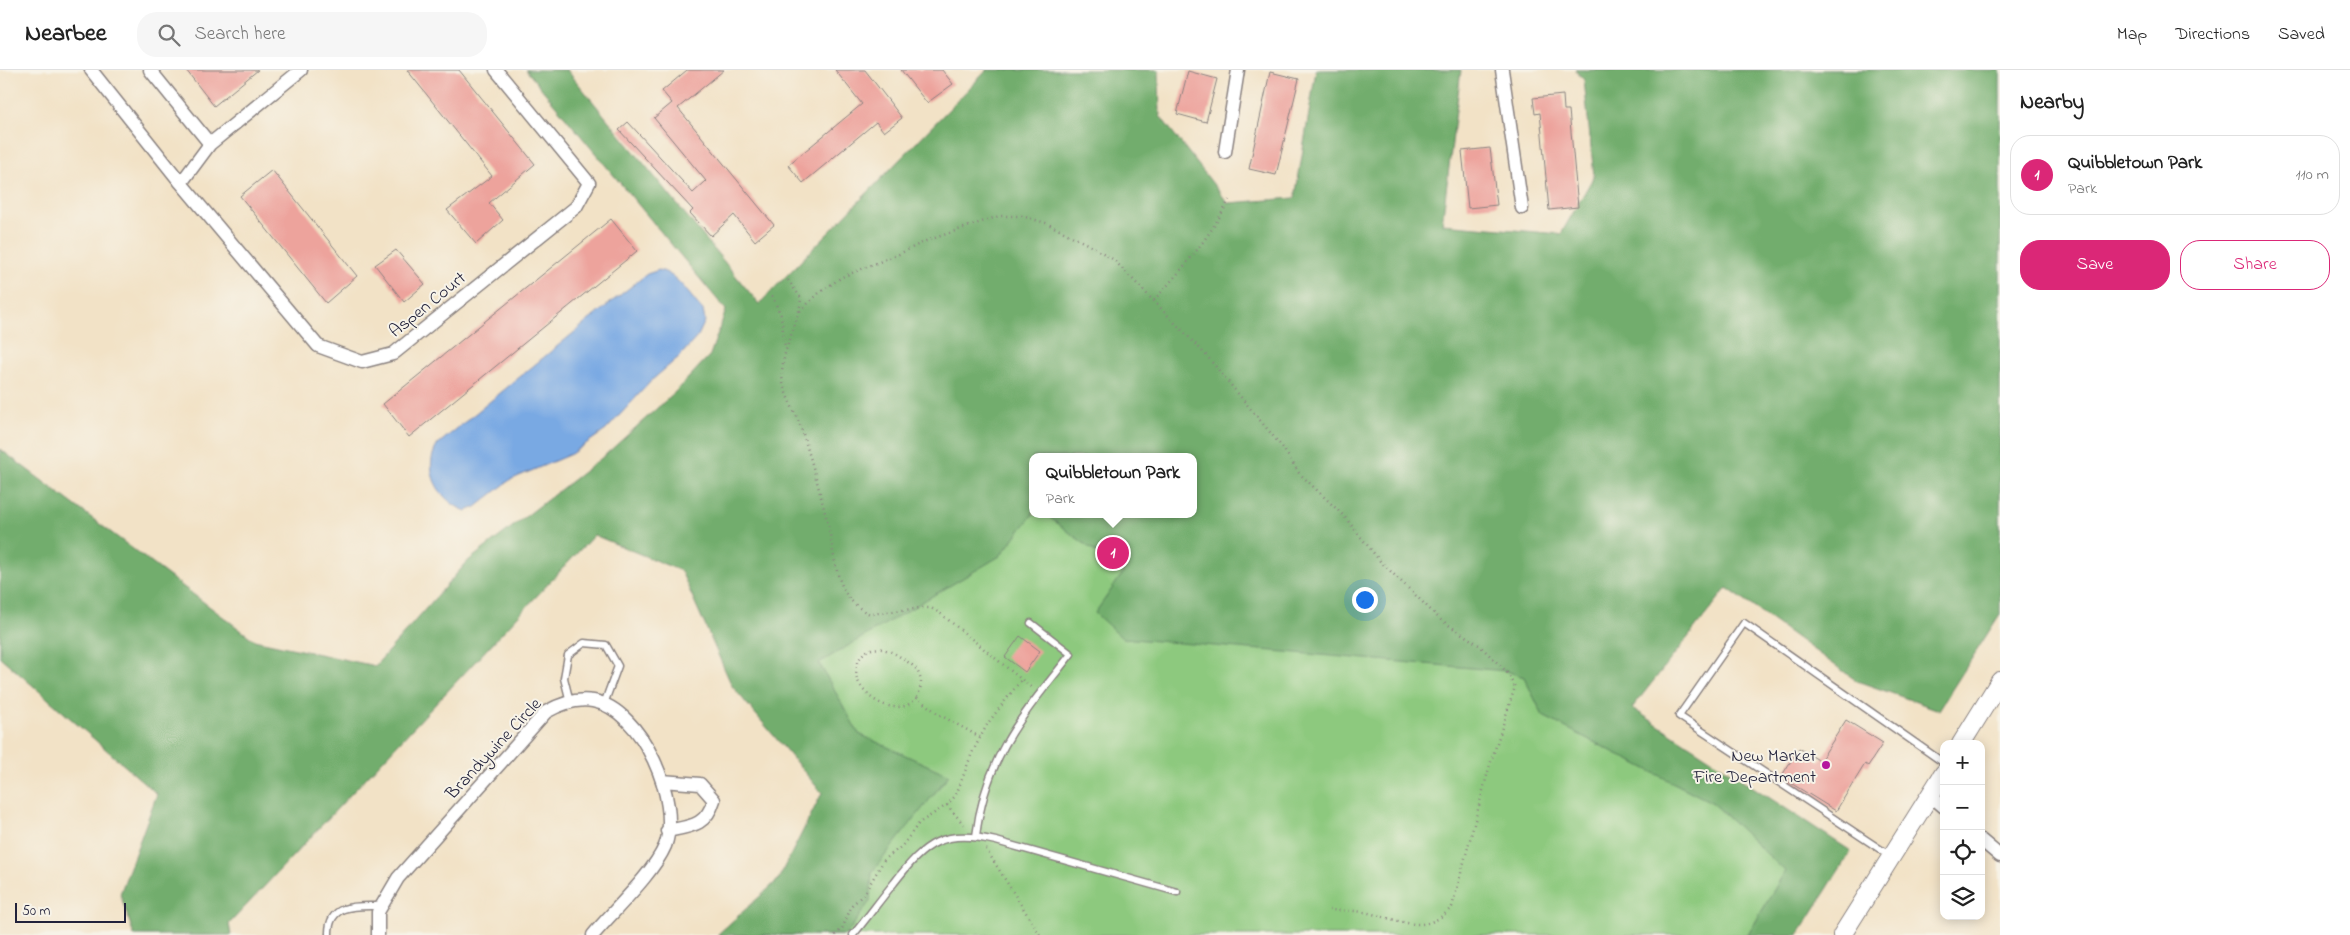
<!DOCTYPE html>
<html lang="en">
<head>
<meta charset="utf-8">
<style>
	body { margin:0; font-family:"Indie Flower",sans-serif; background:#f6f6f6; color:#222 }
	.controls { position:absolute; right:15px; bottom:15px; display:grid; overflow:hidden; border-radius:10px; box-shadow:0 2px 12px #0003 }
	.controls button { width:45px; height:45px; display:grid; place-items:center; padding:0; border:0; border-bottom:1px solid #e0e0e0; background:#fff; color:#222; font:25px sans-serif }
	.scale { position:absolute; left:15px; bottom:12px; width:111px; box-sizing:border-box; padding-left:5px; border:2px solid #22223b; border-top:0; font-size:14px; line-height:18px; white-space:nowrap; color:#22223b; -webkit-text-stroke:4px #f7f3e8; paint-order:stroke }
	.you { position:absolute; left:1364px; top:529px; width:18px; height:18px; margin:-12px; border:4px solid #fff; border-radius:50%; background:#1a73e8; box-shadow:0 0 0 8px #1a73e833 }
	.badge { display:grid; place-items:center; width:32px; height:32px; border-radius:50%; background:#db2777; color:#fff; font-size:16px; font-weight:700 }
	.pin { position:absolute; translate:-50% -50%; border:2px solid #fff; box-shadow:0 1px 5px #0006 }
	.popup { position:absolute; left:1029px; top:383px; width:168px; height:65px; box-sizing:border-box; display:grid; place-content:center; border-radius:10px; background:#fff; filter:drop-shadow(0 1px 4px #0005); font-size:16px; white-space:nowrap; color:#767676 }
	.popup b { font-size:19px; color:#222 }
	.popup::after { content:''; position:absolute; left:50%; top:100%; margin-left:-10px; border:10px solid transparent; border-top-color:#fff }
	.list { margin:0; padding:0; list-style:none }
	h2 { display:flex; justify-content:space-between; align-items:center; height:65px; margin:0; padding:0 20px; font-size:21px }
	h2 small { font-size:16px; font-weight:400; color:#767676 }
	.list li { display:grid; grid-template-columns:32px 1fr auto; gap:15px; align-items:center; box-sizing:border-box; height:80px; margin:0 10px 10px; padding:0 10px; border:1px solid #e0e0e0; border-radius:20px }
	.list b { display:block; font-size:19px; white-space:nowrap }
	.list p { margin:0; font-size:16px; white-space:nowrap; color:#767676 }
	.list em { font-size:16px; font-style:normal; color:#767676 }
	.actions { display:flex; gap:10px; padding:15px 20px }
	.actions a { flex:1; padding:11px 0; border:1px solid #db2777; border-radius:20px; text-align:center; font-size:18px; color:#db2777 }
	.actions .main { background:#db2777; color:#fff }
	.icon { flex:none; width:28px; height:28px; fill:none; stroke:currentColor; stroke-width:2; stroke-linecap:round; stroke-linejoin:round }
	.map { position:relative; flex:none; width:2000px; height:865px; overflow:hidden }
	header { display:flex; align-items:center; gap:30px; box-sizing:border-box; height:70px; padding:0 25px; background:#fff; border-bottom:1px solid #e0e0e0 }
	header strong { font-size:24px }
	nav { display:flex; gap:28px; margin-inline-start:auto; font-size:18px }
	.search { width:350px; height:45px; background:#f6f6f6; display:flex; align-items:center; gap:12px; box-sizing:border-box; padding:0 18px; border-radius:20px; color:#767676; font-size:19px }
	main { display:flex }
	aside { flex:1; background:#fff }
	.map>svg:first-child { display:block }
</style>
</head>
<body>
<header>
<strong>Nearbee</strong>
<div class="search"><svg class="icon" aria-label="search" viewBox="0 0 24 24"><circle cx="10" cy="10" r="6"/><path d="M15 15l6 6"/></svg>Search here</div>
<nav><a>Map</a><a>Directions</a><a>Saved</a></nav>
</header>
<main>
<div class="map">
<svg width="2000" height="865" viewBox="0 0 2000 865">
	<rect width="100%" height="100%" fill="#f7f3e8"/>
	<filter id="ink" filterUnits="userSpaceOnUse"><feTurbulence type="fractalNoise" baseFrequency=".02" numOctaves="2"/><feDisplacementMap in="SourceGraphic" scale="10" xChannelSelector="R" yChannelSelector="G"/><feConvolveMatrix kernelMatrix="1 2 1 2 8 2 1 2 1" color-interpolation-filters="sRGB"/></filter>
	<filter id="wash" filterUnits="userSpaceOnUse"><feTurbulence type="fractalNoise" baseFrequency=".0096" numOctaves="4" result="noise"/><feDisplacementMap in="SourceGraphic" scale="20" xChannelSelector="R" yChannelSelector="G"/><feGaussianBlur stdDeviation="1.12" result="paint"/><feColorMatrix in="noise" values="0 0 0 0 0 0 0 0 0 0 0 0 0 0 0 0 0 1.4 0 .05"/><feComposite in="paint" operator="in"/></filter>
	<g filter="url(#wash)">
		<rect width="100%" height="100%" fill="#f2e2c6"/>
		<path fill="#8dc97e" stroke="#58765c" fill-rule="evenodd" d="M1034,0L1584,633L1786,766V801L1748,865H733L850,721L623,420ZM1033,387H1193V444H1033Z"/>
		<path fill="#72ad6d" stroke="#4a6854" d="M526,0H567L759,234L987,0H1159L1160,46L1228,133L1295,128L1316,0H1461L1442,154L1561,164L1594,106L1584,10L1575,0H2000V544L1939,640L1857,611L1727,518L1632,638L1851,781L1798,865H1748L1785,801L1713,733L1543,646L1524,607L1506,601L1122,568L1095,543L1123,503L1045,444H1193V387H1033V444L1000,486L819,593L859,664L949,705L872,802L870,831L846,865H717L778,810L822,723L732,616L681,501L594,465L229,854L231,865H134L120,824L157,724L0,587V379L254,570L375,596L468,491L604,386L675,322L710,285L726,240Z"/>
		<path fill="#79a9e3" stroke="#4e668f" d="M659,200C678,204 690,227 703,240L705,251L698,266L680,286L652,310L606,360L571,384L510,410L476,437L466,441C439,431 421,400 438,374L610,233L647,204Z"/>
		<g id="blocks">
			<path fill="#eda39c" d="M186,0H258L214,36Z
				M407,0H459L535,94L489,133L503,150L476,174L447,140L492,106Z
				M687,0H724L678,38L774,155L755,171L734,145L711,166L690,143L693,140L619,60L628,52L693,123L706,111L654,48L672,33L662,21Z
				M835,0H865L902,48L884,62L876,52L803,113L788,95L862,34Z
				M901,0H942L953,14L927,33Z
				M1188,1L1217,9L1206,52L1177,44Z
				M1270,2L1299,9L1276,105L1249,99Z
				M1563,25L1564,40H1569L1578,137L1549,140L1540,43L1535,44L1533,28Z
				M1490,78L1497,135L1468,138L1462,81Z
				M272,100L357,206L326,233L240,126Z
				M611,149L637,181L409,367L383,334Z
				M396,180L425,214L404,232L375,195Z
				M1020,566L1040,581L1025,602L1005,587Z
				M1846,650L1883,673L1868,696L1865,694L1836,741L1781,707L1799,678L1820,691Z"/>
		</g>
	</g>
	<g filter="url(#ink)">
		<use href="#blocks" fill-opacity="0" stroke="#8a8280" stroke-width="1"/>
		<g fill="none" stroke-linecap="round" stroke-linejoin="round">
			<defs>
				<path id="lane" d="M570,632L564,608L568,585L584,573L606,575L618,596L604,634
					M976,766C986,685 1023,645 1071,584L1031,553
					M1889,785L1679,646L1744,553L1944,693
					M329,865C328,832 358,836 382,836
					M853,865C867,848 880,830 894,813C925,773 943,758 996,771L1177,822"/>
				<path id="street" d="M91,0L181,113L318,276L362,292L393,284L576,137L589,113L496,0
					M150,0L210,74
					M1502,0L1522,138
					M1225,82L1238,0
					M181,113L210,74L301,0
					M662,711L700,714L714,730C706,756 692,756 667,761
					M1930,725L1944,737
					M1981,770L2000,786
					M378,865V842L398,808L546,642C560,634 576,628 593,631C642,639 682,732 665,776C653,804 613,841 593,865"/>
				<path id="secondary" d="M1961,674L2000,611
					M1842,865L1944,703"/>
			</defs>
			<use href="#lane" stroke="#8a8280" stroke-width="9"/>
			<use href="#street" stroke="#8a8280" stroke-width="15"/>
			<use href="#secondary" stroke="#8a8280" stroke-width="20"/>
			<path stroke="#8a8280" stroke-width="2.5" stroke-dasharray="1 4" stroke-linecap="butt" d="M788,210L801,228C799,255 782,277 782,305C783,323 794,339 800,355C811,388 820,422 828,455C833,476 834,499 843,518C848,530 859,539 870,544L920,538H931L941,544L1032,618
				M772,226L781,245L785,277
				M1154,230C1182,200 1210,167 1229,130
				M800,241L819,223L842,207L899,184L926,171L999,146H1022L1046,153L1095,178L1114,190L1206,285L1283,378L1299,403L1344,446L1380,491L1441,550L1479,575L1506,601L1515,617L1489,698L1452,837C1426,865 1406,852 1372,844C1359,840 1343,841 1329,840
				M917,628C898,649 862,630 856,605C857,573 882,573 903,589C909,593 917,597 919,605C923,613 920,620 917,628L940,645L980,667
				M947,735L965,756
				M986,779L1040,865
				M835,865L842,859L852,835L864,824L884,790L902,776L919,753L947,735L956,725L972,683L988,653L1021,610"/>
			<use href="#lane" stroke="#fff" stroke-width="6"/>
			<use href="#street" stroke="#fff" stroke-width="12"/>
			<use href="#secondary" stroke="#fff" stroke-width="18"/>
		</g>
	</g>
	<circle fill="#b5179e" stroke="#f7f3e8" stroke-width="2" cx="1826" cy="695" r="5"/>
	<g text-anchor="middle" stroke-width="4" stroke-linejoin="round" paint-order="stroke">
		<g font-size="18" fill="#22223b" stroke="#f7f3e8">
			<text transform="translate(427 234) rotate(-39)" y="6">Aspen Court</text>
			<text transform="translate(493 678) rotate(-47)" y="6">Brandywine Circle</text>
		</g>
		<g font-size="18" fill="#22223b" stroke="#f7f3e8" text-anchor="end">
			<text x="1816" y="691">New Market<tspan x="1816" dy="21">Fire Department</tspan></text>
		</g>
	</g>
</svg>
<div class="controls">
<button>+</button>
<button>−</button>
<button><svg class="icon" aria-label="locate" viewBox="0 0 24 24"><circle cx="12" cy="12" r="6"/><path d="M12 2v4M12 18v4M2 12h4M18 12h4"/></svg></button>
<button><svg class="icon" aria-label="layers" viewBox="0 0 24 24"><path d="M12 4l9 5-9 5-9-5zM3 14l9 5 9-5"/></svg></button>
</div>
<div class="scale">50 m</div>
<div class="you"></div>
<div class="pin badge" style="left:1113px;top:483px">1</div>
<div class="popup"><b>Quibbletown Park</b>Park</div>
</div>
<aside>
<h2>Nearby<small></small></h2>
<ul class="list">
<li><span class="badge">1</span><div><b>Quibbletown Park</b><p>Park</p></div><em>110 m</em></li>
</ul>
<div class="actions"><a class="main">Save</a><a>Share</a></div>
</aside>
</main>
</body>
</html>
